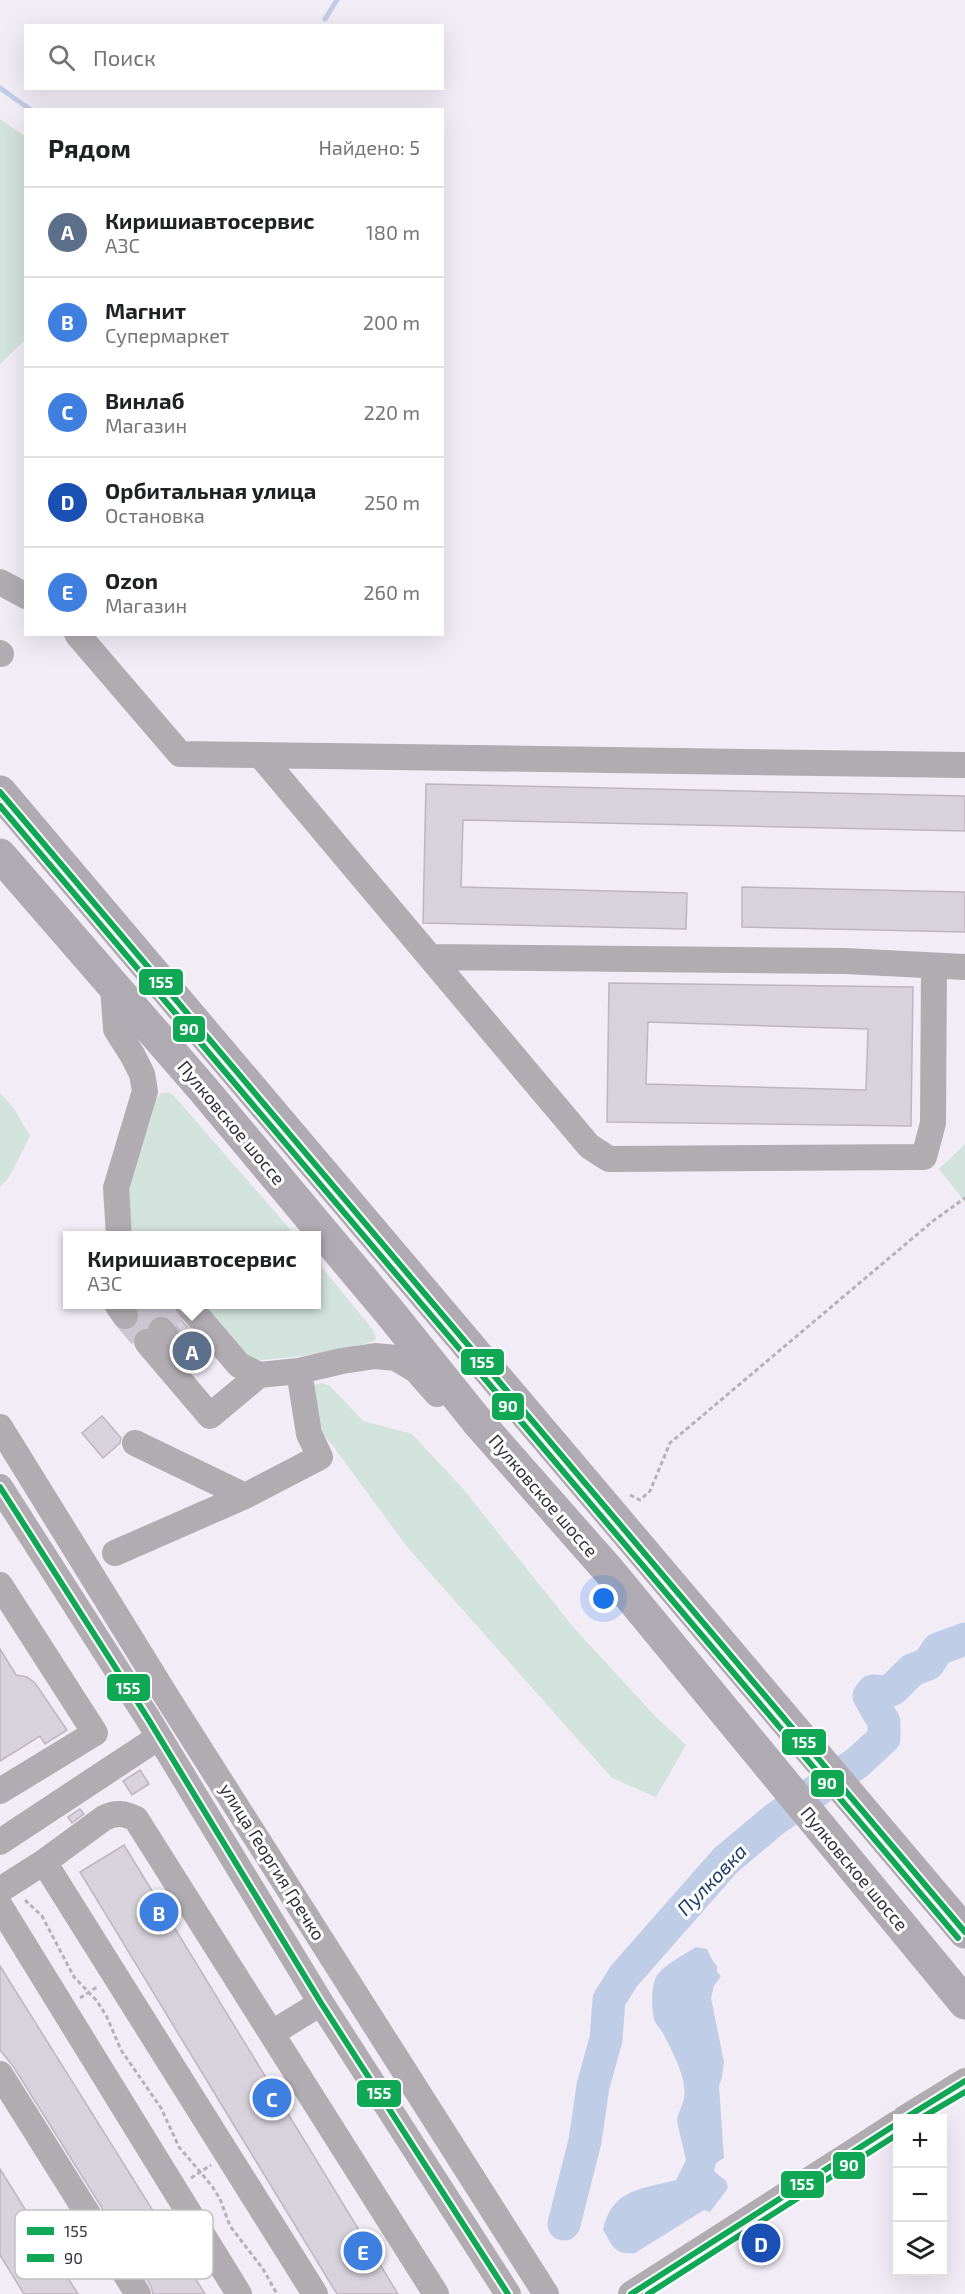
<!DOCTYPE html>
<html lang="ru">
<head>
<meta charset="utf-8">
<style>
	body { margin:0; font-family:"Exo 2",sans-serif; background:#f2f2f2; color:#202124 }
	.controls { position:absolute; right:18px; bottom:18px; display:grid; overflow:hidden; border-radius:0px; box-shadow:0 6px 24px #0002 }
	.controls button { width:54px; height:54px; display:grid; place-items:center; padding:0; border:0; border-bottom:2px solid #e0e0e0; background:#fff; color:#202124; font:30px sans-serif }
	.you { position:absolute; left:604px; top:1599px; width:21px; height:21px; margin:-15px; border:4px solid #fff; border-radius:50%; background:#1a73e8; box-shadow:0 0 0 9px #1a73e833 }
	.badge { display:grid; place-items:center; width:39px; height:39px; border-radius:50%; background:#77707c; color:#fff; font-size:20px; font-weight:700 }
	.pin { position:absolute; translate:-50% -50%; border:3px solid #fff; box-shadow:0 2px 6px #0006 }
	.popup { position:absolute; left:63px; top:1231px; width:258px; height:78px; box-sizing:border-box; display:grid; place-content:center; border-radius:0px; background:#fff; filter:drop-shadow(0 2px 4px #0005); font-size:20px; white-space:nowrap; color:#757577 }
	.popup b { font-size:22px; color:#202124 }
	.popup::after { content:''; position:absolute; left:50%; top:100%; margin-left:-12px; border:12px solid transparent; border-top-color:#fff }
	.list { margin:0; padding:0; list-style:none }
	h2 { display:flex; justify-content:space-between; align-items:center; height:78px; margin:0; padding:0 24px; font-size:26px }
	h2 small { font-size:20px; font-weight:400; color:#757577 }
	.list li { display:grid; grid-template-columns:39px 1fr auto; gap:18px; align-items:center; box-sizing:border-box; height:90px; padding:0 24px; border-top:2px solid #e0e0e0 }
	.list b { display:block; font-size:22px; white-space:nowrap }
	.list p { margin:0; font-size:20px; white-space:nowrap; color:#757577 }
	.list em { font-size:20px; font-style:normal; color:#757577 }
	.icon { flex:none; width:33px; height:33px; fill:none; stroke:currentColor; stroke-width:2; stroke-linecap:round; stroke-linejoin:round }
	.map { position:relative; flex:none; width:965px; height:2294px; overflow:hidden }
	.search { position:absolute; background:#fff; box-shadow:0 6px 24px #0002; left:24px; top:24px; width:420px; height:66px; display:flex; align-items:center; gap:15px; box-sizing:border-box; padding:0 21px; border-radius:0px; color:#757577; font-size:22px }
	.panel { position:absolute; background:#fff; box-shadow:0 6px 24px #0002; left:24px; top:108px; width:420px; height:528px; border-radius:0px }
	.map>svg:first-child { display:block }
</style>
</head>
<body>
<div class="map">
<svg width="965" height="2294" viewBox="0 0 965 2294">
	<rect width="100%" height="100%" fill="#f2ecf7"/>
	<path fill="#d2e2dc" d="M0,119L26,137L25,340L0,364Z
		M169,1092L175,1097L295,1235H135L127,1214L125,1200L154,1101L161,1093Z
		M0,1093L13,1107L30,1136L9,1177L0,1187Z
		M965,1144V1202L939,1169Z
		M317,1261L373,1330L376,1338L374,1341C333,1354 290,1358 247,1361L194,1305L316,1304Z
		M322,1383L330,1386L363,1421L412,1434L464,1490L574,1628L654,1715L686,1745L656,1797L612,1778L408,1548L333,1446L298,1407L304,1387Z"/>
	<path fill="#c0cde6" d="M696,1947L707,1949C710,1955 712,1961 717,1966V1972L721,1976L714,1986L711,1998L724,2062L722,2077L719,2086L724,2158L716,2163L714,2171L726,2181L728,2188L710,2212L704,2210L635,2253C614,2255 613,2246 603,2230C612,2188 643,2189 676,2180L686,2160L677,2121C678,2109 687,2102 684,2086C682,2068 671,2050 664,2035C661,2029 656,2025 654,2019C651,2008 651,1983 658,1974C667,1963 684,1955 696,1947Z
		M585,2141C584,2166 588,2200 576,2223C562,2224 559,2223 553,2211L558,2192Z"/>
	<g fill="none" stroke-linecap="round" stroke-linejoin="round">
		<path stroke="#c0cde6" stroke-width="5" d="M325,19L337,0
			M0,88L31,110"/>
		<path stroke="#c0cde6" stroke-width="33" d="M564,2224L585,2141L593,2086L606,2039L609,2000L624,1976L726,1860L775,1819L857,1763L884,1738V1722L869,1696L873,1691L884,1692L893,1689L912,1670L928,1664L938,1649L965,1639"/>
	</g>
	<path fill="#d8d2dc" stroke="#bdb6c1" stroke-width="1.5" fill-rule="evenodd" d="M426,784L965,796V831L463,820L461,887L687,893L686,929L423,923Z
		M742,887L965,892V932L742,927Z
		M609,983L913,987L911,1126L607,1122ZM648,1022L868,1029L866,1090L646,1084Z
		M138,1305H172L176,1314L210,1354L191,1370L174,1350L181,1342L182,1334L172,1320L165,1316L158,1315L152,1318L147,1327L138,1330L134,1335L129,1330L139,1322L140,1314L136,1306Z
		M102,1416L121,1438L120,1443L103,1458L82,1433Z
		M0,1649L16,1675L27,1677L35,1683L67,1730L45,1744L40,1736L0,1761Z
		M140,1770L149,1784L132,1795L123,1781Z
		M80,1809L84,1814L72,1823L68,1817Z
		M124,1845L398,2294H337L232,2122L80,1872Z
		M0,1966L205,2294H153L151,2286L13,2066L0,2050Z
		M0,2169L78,2294H24L0,2255Z"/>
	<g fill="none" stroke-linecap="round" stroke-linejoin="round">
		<path stroke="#ccc6d1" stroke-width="26" stroke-dasharray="26 13" stroke-linecap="butt" d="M139,1304L161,1330
			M161,1304L180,1325
			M125,1316L147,1342"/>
		<path stroke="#b6b1b7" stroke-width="3" stroke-dasharray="4.5 3" stroke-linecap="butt" d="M630,1495L640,1500L650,1491L670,1443L933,1221L965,1198
			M25,1900L42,1916L74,1977L96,2000L106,2015L121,2050L161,2108L179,2147L212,2186L220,2199L230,2226L263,2269L277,2294
			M80,1998L97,1987
			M191,2178L211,2165"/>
		<path stroke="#b1acb2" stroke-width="26" d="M0,582L26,596
			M77,634L180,754L965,765
			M0,653L1,654
			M260,755L589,1146L609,1159L924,1157L933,1123L934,966
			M431,957L845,961L965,967
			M113,986L116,1029L133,1056L142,1074L145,1091L116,1188L119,1236
			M117,1304L125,1316
			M187,1304L239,1365L259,1375L299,1371L342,1361L375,1356L396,1358L416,1370L437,1394
			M161,1330L167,1337
			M147,1342L210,1416L259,1375
			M0,1427L170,1702L546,2294
			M135,1443L245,1496
			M0,1487L147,1717L321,2003L508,2294
			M115,1553L245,1496L320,1457L309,1434L299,1371
			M0,1585L95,1733L0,1791
			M0,1842L159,1737
			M44,1862L315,2294
			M0,1890L44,1862L104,1818C116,1812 124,1813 136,1819L436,2294
			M0,1906L239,2294
			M272,2033L321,2003
			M0,2074L138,2294
			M905,2118L965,2081
			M631,2294L898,2123"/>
		<path stroke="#b0aab2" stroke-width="33" d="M0,792L965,1932
			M0,855L203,1089L392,1315L477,1421L610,1572L965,2003"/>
		<defs>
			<path id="bus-1" d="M0,792L965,1932
				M0,1487L147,1717L321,2003L508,2294
				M905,2118L965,2081
				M631,2294L898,2123"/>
			<path id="bus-2" d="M0,806L958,1938
				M921,2118L965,2092
				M648,2294L898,2134"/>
		</defs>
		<use href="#bus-1" stroke="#fff" stroke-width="10"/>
		<use href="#bus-2" stroke="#fff" stroke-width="10"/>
		<use href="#bus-1" stroke="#10a855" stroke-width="6"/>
		<use href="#bus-2" stroke="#10a855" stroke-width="6"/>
	</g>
	<g text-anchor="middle" stroke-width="6" stroke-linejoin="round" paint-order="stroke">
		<g font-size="18" fill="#352e3a" stroke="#fff">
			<text transform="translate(231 1123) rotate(50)" y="6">Пулковское шоссе</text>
			<text transform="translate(543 1496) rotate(49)" y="6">Пулковское шоссе</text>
			<text transform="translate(272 1862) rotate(58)" y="6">улица Георгия Гречко</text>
			<text transform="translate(854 1869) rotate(50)" y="6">Пулковское шоссе</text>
		</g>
		<g font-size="20" font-style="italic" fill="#1f3e67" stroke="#fff">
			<text transform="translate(712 1880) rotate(-46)" y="7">Пулковка</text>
		</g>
	</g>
	<rect x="15" y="2210" width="198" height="69" rx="9" fill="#fff" stroke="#c2c0c4" stroke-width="1.5"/>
	<rect x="27" y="2227" width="27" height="8" fill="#10a855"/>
	<rect x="27" y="2254" width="27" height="8" fill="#10a855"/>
	<g font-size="16" fill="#352e3a">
		<text x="64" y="2237">155</text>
		<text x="64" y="2264">90</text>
	</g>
	<g stroke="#fff" stroke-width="2">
		<rect x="138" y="968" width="46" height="28" rx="6" fill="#10a855"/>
		<rect x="172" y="1015" width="34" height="28" rx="6" fill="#10a855"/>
		<rect x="460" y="1348" width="45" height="28" rx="6" fill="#10a855"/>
		<rect x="491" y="1392" width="34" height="29" rx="6" fill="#10a855"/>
		<rect x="106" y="1673" width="45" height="29" rx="6" fill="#10a855"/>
		<rect x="781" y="1728" width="46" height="28" rx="6" fill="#10a855"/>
		<rect x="810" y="1769" width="35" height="29" rx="6" fill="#10a855"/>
		<rect x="356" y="2079" width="46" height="29" rx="6" fill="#10a855"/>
		<rect x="832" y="2151" width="34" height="29" rx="6" fill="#10a855"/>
		<rect x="780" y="2170" width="45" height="29" rx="6" fill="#10a855"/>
	</g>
	<g font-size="16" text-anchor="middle" font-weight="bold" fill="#fff">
		<text x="161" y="988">155</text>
		<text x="189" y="1035">90</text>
		<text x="482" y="1368">155</text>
		<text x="508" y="1412">90</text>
		<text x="128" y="1694">155</text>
		<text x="804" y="1748">155</text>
		<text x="827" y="1789">90</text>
		<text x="379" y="2099">155</text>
		<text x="849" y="2171">90</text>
		<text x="802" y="2190">155</text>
	</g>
</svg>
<div class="controls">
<button>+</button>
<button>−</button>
<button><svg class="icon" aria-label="layers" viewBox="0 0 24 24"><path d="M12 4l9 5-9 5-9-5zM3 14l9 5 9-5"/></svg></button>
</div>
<div class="you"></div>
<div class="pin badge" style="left:192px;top:1351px;background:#5c6f8a">A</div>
<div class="popup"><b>Киришиавтосервис</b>АЗС</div>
<div class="pin badge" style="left:159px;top:1912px;background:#3f7fe0">B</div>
<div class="pin badge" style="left:272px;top:2098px;background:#3f7fe0">C</div>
<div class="pin badge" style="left:761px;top:2243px;background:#1a4fb4">D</div>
<div class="pin badge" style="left:363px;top:2251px;background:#3f7fe0">E</div>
<div class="search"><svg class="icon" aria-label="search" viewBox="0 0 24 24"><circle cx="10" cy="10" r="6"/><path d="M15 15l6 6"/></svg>Поиск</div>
<section class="panel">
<h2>Рядом<small>Найдено: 5</small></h2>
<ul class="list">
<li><span class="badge" style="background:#5c6f8a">A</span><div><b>Киришиавтосервис</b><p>АЗС</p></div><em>180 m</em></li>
<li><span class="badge" style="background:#3f7fe0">B</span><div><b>Магнит</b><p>Супермаркет</p></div><em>200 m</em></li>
<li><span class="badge" style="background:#3f7fe0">C</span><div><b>Винлаб</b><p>Магазин</p></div><em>220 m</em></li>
<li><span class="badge" style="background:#1a4fb4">D</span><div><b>Орбитальная улица</b><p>Остановка</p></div><em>250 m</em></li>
<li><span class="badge" style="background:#3f7fe0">E</span><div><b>Ozon</b><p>Магазин</p></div><em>260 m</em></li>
</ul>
</section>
</div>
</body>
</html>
